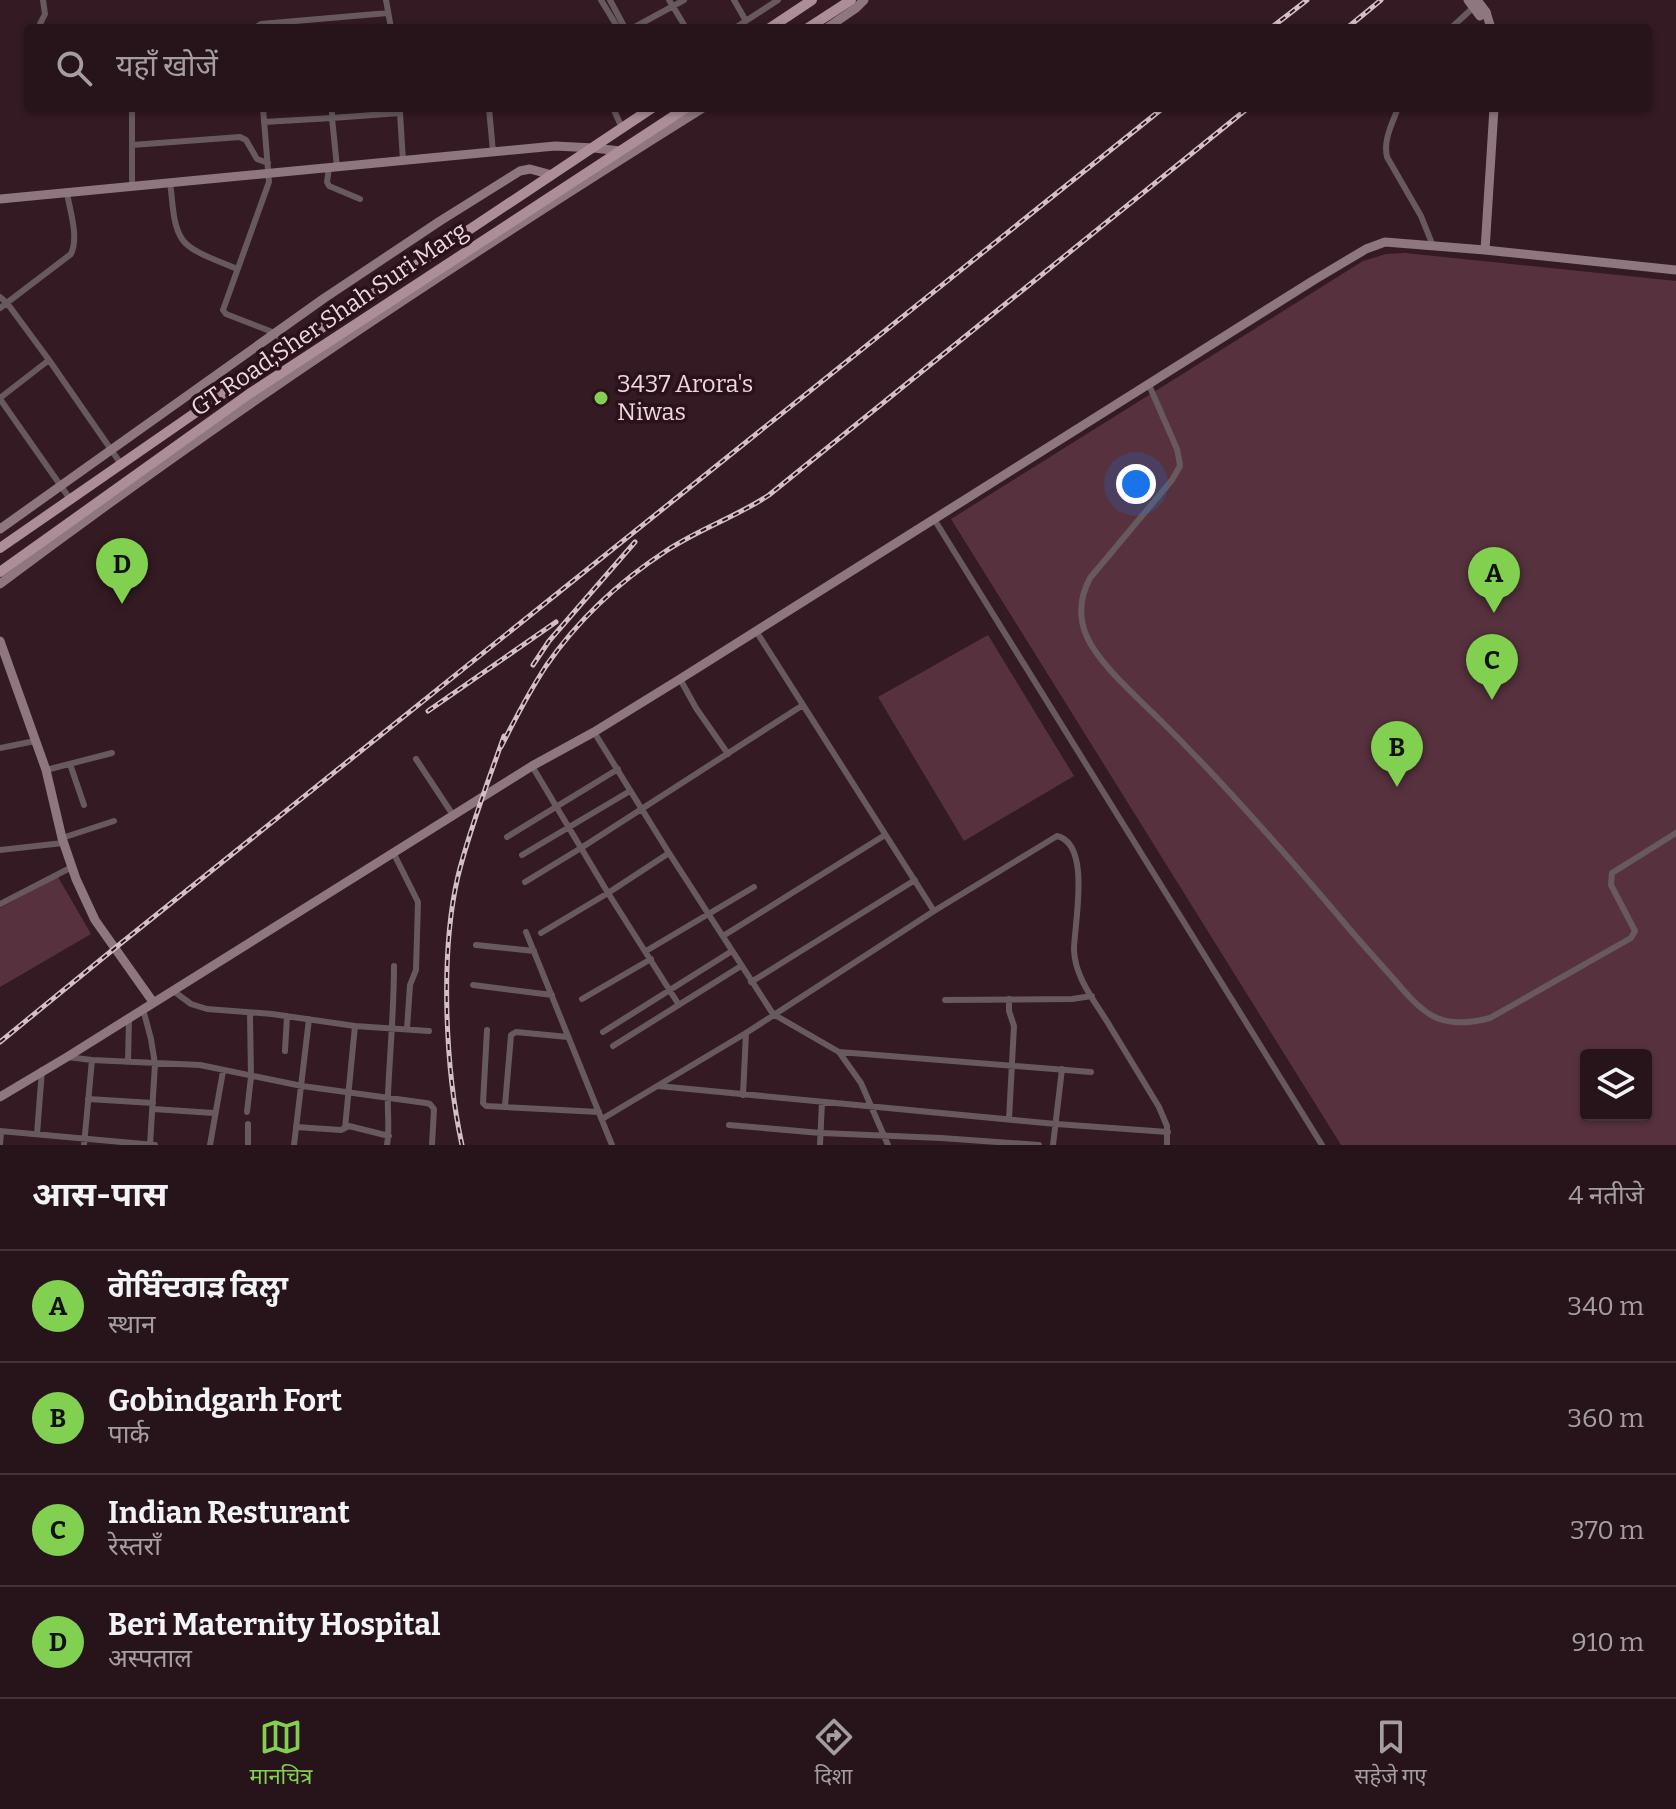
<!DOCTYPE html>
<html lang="hi">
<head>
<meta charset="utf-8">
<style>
	body { margin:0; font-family:Bitter,"Noto Sans Devanagari","Noto Sans Gurmukhi",serif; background:#2f1d23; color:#f1f3f6 }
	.controls { position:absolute; right:24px; bottom:24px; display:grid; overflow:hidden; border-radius:8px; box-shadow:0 2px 6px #0004 }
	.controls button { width:72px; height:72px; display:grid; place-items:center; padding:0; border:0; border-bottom:2px solid #433339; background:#27141a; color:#f1f3f6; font:40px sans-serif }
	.you { position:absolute; left:1136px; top:484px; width:28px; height:28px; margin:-20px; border:6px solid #fff; border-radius:50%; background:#1a73e8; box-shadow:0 0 0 12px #1a73e833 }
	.badge { display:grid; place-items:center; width:52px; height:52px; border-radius:50%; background:#82d050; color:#111; font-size:26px; font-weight:700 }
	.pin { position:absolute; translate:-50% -66px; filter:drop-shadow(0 2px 4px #0008) }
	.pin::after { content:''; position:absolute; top:42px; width:28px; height:24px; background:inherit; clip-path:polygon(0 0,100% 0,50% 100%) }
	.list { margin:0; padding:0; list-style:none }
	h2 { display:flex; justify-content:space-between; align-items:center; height:104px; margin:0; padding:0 32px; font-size:34px }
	h2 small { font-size:26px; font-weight:400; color:#a49ea2 }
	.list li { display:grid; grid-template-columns:52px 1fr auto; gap:24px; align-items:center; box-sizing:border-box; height:112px; padding:0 32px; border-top:2px solid #433339 }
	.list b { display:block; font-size:30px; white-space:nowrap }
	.list p { margin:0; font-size:26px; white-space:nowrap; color:#a49ea2 }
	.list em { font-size:26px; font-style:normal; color:#a49ea2 }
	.icon { flex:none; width:44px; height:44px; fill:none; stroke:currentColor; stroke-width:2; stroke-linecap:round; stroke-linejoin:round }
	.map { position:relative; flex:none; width:1676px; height:1145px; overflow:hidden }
	.search { position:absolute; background:#27141a; box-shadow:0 2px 6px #0004; left:24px; right:24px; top:24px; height:88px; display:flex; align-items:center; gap:20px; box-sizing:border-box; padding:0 28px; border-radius:8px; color:#a49ea2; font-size:30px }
	.sheet { height:552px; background:#27141a }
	nav { display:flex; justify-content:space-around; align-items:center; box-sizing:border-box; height:112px; border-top:2px solid #433339; background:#27141a; font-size:22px; color:#a49ea2 }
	nav a { display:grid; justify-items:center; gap:4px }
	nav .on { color:#82d050 }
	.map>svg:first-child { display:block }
</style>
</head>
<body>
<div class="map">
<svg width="1676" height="1145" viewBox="0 0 1676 1145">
	<rect width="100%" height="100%" fill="#341a23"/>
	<path fill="#57323e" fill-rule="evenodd" d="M1405,253L1676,281V1145H1341L951,519L1363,261L1386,254ZM1586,1055H1646V1115H1586Z
		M988,635L1074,776L964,841L878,697Z
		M58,877L91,934L0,987V908Z"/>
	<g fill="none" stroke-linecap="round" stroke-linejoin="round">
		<path stroke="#67595d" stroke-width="6" d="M386,0L391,28
			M601,0L618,28
			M610,0L625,28
			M669,0L686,28
			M734,0L746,21
			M38,28L45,14L43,0
			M255,28L261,24L388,13
			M633,28L684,0
			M735,28L778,0
			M1451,28L1476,5
			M132,108V186
			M263,108L269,182L223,310L226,314L275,333L291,349
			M489,108L493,152
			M613,108L622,128
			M1398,108C1392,124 1383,140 1387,157L1421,216L1433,246
			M400,113L403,161
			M264,122L332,118V108
			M132,145L240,137L246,140L257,159L268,163
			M337,167L332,118L400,113L399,108
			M329,168L327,182L329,186L360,199
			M170,183C173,201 172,224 182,239C191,253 222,262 237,269
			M0,297L7,303L49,360L121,464
			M0,308L71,254C79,237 70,211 67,193
			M1149,385L1177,449L1179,459L1180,466L1172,480L1090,578C1080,597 1078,617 1087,637C1099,664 1137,697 1159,719C1222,781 1279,846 1336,913C1354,935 1373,956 1392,977C1404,991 1416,1006 1431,1015C1449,1026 1471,1023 1490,1018L1631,938L1635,931L1611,885L1612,873L1676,833
			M0,398L49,360
			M0,399L70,499
			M934,519L1322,1145
			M756,631L934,911
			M680,679L696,708L728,754
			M594,732L669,853L773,1014L839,1052L861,1083L888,1145
			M0,748L35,741
			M416,759L453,815
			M70,764L84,805
			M532,766L608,893L679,1005
			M46,770L112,753
			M507,837L618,769
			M62,838L114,821
			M0,850L63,843
			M393,852L418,902L416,970L410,985L407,1029
			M522,855L630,791
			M525,882L581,848L803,705
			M0,904L72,867
			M526,932L612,1145
			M541,933L608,893L669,853
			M723,936L885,835
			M476,945L534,951
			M646,951L754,887
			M751,982L915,880
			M473,985L552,995
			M172,990L191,1004L207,1009L272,1014L355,1026L429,1031
			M582,999L651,959
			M945,1000L1072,999L1092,996
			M143,1009L151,1039L155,1064L150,1145
			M487,1030L483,1103L486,1106L599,1112
			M603,1032L732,951
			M613,1046L741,966
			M285,1051L287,1016
			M839,1052L1091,1072
			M67,1057L92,1060L200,1065L302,1086L426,1103L430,1104L434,1109L432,1145
			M128,1062L129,1018
			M658,1086L1056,1124L1168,1132
			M743,1095L746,1033
			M88,1099L153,1103
			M505,1106L511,1035L516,1032L568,1037
			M153,1109L214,1113
			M247,1112L251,1077L250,1014
			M602,1119L746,1033L934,911L1057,836C1092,844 1074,925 1074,950C1075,979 1097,1004 1111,1028C1127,1054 1143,1081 1159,1107L1167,1126V1145
			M1009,1119L1014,1026L1009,1011V999
			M729,1125L821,1133L941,1138L1039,1145
			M296,1127L341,1130L349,1126L389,1136
			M345,1128L355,1026
			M0,1131L155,1145
			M37,1134L42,1070
			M0,1145L1,1131
			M84,1145L92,1060
			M210,1145L223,1071
			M248,1145V1124
			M294,1145L309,1019
			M387,1145C390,1127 387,1112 388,1094C390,1051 394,1009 394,966
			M820,1145L822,1102
			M1053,1145L1062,1069"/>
		<path stroke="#8e777e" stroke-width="9" d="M1486,12L1491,28
			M827,28L856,8L864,0
			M0,199L555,146L594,148L620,151
			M1485,250L1494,108
			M0,529L323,299L440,221L520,171L530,169L552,175
			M0,584C226,414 463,258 703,108
			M0,641L46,770L62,838L76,879L95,920L153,1002
			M0,1097L67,1057L532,766L594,732L680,679L1314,280L1366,249L1385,242L1485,250L1676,270"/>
		<path stroke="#ab8e97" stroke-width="10" d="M770,28L812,0
			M808,28L851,0
			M0,548L221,395L652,108
			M0,572L249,394L686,108"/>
		<defs>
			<path id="rail" d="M1271,28L1307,0
				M1347,28L1381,0
				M533,665L549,641L635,542
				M428,711L556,622
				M501,747C515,719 529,692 546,666C577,621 620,581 666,551C699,529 736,517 769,495L1248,108
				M0,1042L115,948L1163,108
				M462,1145C445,1067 440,953 458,876C470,828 488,782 504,736"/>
		</defs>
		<use href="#rail" stroke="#d3c0c6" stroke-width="5"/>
		<use href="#rail" stroke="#2a111a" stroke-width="2" stroke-dasharray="6" stroke-linecap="butt"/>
		<path stroke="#8e777e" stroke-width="9" d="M1468,0L1480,16
			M1477,0L1486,12"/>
	</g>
	<circle fill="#82d050" stroke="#2a111a" stroke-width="3" cx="601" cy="398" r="8"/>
	<g text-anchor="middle" stroke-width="7" stroke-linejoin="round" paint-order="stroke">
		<g font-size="24" fill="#ebd9de" stroke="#2a111a">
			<text transform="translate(329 319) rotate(-34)" y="8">GT Road;Sher Shah Suri Marg</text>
		</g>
		<g font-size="24" fill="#ebd9de" stroke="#2a111a" text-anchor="start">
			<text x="617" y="392">3437 Arora's<tspan x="617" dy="28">Niwas</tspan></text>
		</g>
	</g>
</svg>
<div class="controls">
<button><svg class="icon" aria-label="layers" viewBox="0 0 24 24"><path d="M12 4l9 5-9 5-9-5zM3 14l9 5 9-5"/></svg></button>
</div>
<div class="you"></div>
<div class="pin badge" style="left:1494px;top:613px">A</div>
<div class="pin badge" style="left:1397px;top:787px">B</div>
<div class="pin badge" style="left:1492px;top:700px">C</div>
<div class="pin badge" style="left:122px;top:604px">D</div>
<div class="search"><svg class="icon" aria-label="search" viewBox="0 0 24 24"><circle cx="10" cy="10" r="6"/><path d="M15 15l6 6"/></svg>यहाँ खोजें</div>
</div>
<section class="sheet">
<h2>आस-पास<small>4 नतीजे</small></h2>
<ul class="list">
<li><span class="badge">A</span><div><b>ਗੋਬਿੰਦਗੜ ਕਿਲ੍ਹਾ</b><p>स्थान</p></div><em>340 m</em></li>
<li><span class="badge">B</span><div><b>Gobindgarh Fort</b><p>पार्क</p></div><em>360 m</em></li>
<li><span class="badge">C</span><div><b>Indian Resturant</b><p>रेस्तराँ</p></div><em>370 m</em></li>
<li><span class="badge">D</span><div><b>Beri Maternity Hospital</b><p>अस्पताल</p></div><em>910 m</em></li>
</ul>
</section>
<nav>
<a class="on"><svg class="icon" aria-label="map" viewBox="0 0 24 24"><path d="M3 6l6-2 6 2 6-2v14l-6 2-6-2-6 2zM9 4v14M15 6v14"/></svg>मानचित्र</a>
<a><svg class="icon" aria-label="directions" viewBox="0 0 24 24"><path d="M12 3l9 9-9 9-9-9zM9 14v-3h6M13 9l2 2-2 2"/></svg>दिशा</a>
<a><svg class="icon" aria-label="saved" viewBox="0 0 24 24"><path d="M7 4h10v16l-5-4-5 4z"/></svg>सहेजे गए</a>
</nav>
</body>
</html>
